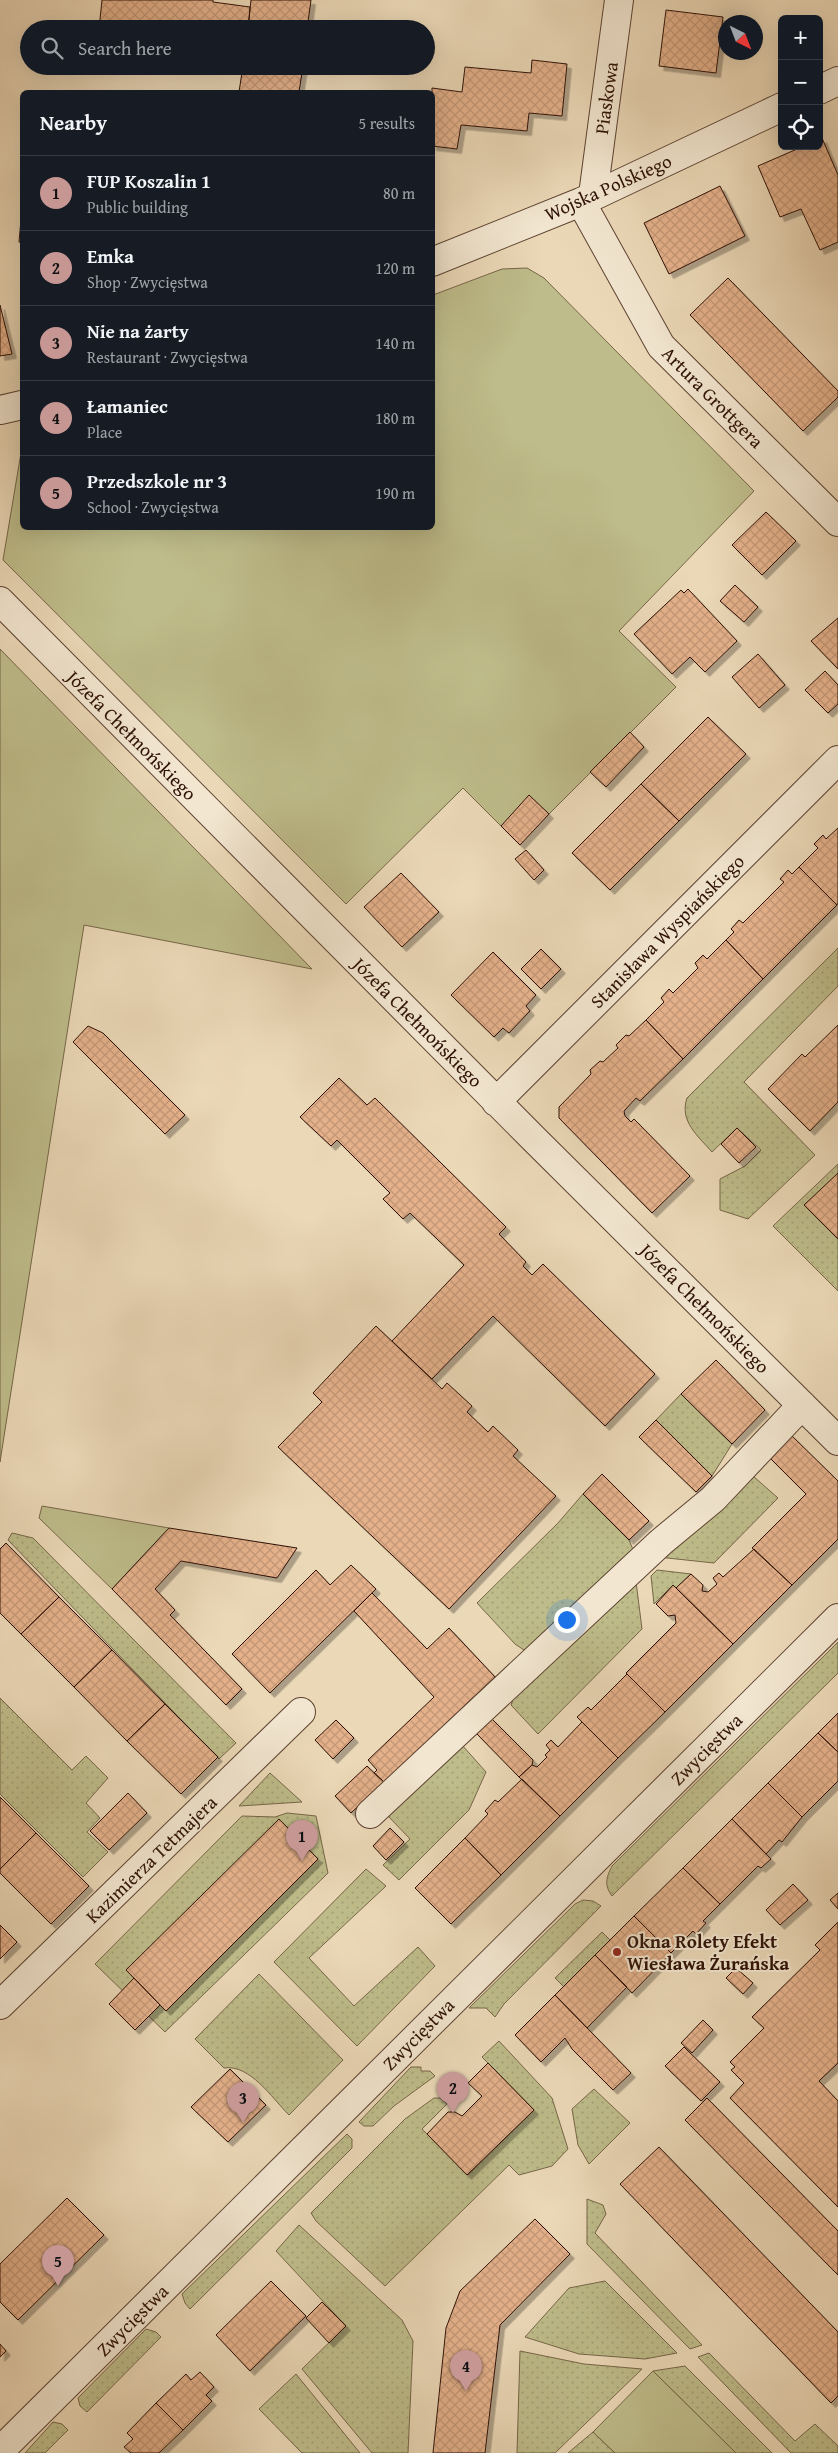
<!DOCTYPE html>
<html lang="en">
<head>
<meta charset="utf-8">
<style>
	body { margin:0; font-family:"Gentium Book Plus",serif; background:#242831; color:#f1f3f6 }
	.controls { position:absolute; right:15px; top:15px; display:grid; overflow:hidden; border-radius:8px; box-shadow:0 5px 20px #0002 }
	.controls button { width:45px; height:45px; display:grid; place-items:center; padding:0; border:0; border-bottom:1px solid #363941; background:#171b24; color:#f1f3f6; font:25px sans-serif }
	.compass { position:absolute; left:718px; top:15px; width:45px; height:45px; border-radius:50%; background:#171b24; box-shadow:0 5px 20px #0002; rotate:138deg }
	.you { position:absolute; left:566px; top:1619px; width:18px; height:18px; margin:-12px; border:4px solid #fff; border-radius:50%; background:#1a73e8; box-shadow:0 0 0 8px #1a73e833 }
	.badge { display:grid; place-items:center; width:32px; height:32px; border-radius:50%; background:#c59692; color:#111; font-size:16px; font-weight:700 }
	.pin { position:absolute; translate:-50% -41px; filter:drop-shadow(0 1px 2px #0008) }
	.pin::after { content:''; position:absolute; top:26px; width:18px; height:15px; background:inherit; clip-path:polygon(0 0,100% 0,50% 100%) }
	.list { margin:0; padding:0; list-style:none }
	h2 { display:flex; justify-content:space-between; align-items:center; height:65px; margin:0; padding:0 20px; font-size:21px }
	h2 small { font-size:16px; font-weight:400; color:#9ea1a6 }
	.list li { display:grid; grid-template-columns:32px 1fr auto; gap:15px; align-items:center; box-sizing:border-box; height:75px; padding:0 20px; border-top:1px solid #363941 }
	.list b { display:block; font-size:19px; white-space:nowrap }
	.list p { margin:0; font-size:16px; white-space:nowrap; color:#9ea1a6 }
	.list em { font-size:16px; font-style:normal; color:#9ea1a6 }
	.icon { flex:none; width:28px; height:28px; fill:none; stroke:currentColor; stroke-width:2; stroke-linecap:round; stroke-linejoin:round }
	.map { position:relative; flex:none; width:838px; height:2453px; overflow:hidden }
	.search { position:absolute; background:#171b24; box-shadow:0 5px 20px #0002; left:20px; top:20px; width:415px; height:55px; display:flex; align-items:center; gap:12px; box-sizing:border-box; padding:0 18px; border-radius:28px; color:#9ea1a6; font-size:19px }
	.panel { position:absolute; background:#171b24; box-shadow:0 5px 20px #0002; left:20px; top:90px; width:415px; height:440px; border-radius:8px }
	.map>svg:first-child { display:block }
</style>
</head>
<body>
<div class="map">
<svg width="838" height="2453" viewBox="0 0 838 2453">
	<defs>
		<pattern id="grass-dots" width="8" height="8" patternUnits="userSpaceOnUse" patternTransform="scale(1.25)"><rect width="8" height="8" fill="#bebc8a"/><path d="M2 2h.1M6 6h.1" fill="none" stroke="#a4a176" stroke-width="1.8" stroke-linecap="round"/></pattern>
		<pattern id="building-cross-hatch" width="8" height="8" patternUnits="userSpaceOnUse" patternTransform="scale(1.25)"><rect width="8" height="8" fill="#e4b18b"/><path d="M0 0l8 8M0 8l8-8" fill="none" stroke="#c49776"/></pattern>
		<filter id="shadow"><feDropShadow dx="4.5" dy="4.5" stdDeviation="0" flood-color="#0004"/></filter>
	</defs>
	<rect width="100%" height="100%" fill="#ebd8b7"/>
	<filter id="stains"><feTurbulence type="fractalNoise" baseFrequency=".004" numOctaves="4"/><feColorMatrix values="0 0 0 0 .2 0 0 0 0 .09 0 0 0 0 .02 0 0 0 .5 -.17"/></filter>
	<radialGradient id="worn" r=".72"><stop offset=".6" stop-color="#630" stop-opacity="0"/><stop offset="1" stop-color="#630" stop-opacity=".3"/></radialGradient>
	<path fill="url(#grass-dots)" stroke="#766648" d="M838,948V986L744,1082L815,1155L748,1219L720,1210V1179L745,1166L761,1150L737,1128L712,1152C698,1136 679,1121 687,1098Z
		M838,1164V1291L773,1226Z
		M681,1394L732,1444L712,1476L656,1420Z
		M753,1476L778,1498L714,1563L658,1557Z
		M583,1494L629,1540L634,1552L534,1647L524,1650L515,1644L477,1603L558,1523Z
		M12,1533L33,1538L236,1743L219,1759L8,1540Z
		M657,1570L691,1574L676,1588L673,1585L654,1604L651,1576Z
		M635,1574L642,1629L538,1734L511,1705L516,1690Z
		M838,1642V1673L612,1896C604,1885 606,1878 612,1866Z
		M0,1698L72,1770L86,1756L108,1778L86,1803L100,1818L87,1832L108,1852L83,1877L0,1794Z
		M462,1745L486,1772L469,1810L399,1880L383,1865L410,1839L389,1817L392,1808Z
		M270,1773L302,1802L239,1806Z
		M287,1813L316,1816L328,1873L165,2032L95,1964L242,1816L275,1817Z
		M366,1869L386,1886L309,1958L354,2006L418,1947L435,1966L357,2046L274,1962Z
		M583,1900L593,1901L601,1906L504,2004L495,2017L486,2008H469L575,1904Z
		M602,1932L610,1940L564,1987L555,1978Z
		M259,1974L343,2060L289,2115C272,2098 250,2064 224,2068L195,2039Z
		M499,2041L552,2098L568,2149L552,2166L519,2175L509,2165L385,2286L316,2221L311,2213L405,2119L434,2098H440L447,2104L422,2129L468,2175L534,2110L482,2057Z
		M411,2067H421V2071H430L435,2076L394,2106L373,2126H364L359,2122Z
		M594,2089L630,2123L589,2164L578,2145L572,2109Z
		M347,2134L352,2139V2148L190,2309L185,2303L182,2294Z
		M587,2199L603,2205L606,2214L595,2233L702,2345L690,2349L587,2244Z
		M299,2225L402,2320L413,2341L408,2453H372L302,2369L346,2326L276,2251Z
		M605,2281L677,2353L645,2359L579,2354L525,2337L569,2288Z
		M146,2329L156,2332L161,2337L87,2412L80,2406L78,2398Z
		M520,2351L584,2364L642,2369L555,2453H517Z
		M709,2353L795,2441L815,2424L838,2446V2453H791L698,2357Z
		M685,2366L772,2453H736L653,2371Z
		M296,2374L360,2453H302L259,2409Z
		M53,2422L62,2424L68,2430L45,2453H25Z
		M593,2432L615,2453H568Z"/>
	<path fill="#bebc8a" stroke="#766648" d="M527,268L544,278L754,491L619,631L676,687L519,844L463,788L346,904L3,560L22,447V528H432L433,295L502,269Z
		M0,649L312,969L84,925L0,1462Z
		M42,1506L169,1528L112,1589L39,1518Z
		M653,2371L736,2453H615L593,2432Z"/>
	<path fill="url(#building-cross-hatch)" stroke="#2e1106" filter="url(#shadow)" d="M102,0H213V2L250,7L248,29H99Z
		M251,0H311L307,29H248Z
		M666,10L723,17L716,73L659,66Z
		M532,60L567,64L562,116L529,113L527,131L461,125L457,149L432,146V88L462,92L465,67L531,73Z
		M243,66H303L299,92H239Z
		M822,138L838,175V242L820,250L801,209L780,217L758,166L804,146H819V140Z
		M720,186L745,236L669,274L644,223Z
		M22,208V243L19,242Z
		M728,278L838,391V397L803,431L690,315Z
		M0,305L12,354L0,356Z
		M766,512L796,541L762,575L732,545Z
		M735,585L758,607L744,622L720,601Z
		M688,589L737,641L705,672L690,657L672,674L634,634L681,590L684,593Z
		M838,618V669L811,641Z
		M758,654L785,685L759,708L732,677Z
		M825,671L838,685V704L828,713L805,690Z
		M708,717L746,754L679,821L641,784Z
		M630,732L644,747L606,787L590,772Z
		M641,784L679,821L610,890L572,853Z
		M529,795L549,814L520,845L501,826Z
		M838,828V903L837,905L799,867L818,848L814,844L823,835L826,839Z
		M526,850L544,870L534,880L515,859Z
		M799,867L837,905L763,979L726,940L734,932L731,929L739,920L743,923L784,882L780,879L788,870L792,874Z
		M401,873L439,912L402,947L364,907Z
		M726,940L763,979L683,1059L646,1020L664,1002L661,998L669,989L673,993L698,968L695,963L703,955L707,959Z
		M541,949L561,969L541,989L521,969Z
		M493,952L536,995L526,1006L530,1011L509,1033L503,1028L494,1037L451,995Z
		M646,1020L683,1059L640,1101L636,1098L624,1111L625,1116L631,1122L634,1119L690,1176L652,1213L559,1118V1107L591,1074L590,1070L600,1061L603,1062L618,1048L616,1045L626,1035L629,1036Z
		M838,1025V1102L810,1131L768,1089L802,1054L805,1057Z
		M88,1026L103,1033L185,1115L165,1134L73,1042Z
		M339,1078L367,1105L375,1098L506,1227L499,1234L526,1262L523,1266L532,1275L543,1264L655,1374L605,1426L493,1316L432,1379L392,1341L464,1265L410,1213L403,1219L383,1199L390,1193L337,1140L331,1146L300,1117Z
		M737,1128L756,1147L739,1163L721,1144Z
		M838,1173V1239L804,1205Z
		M376,1326L442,1389L447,1383L472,1406L467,1412L488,1432L493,1426L518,1450L513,1456L556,1496L449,1609L278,1447L322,1402L313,1393Z
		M716,1360L765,1410L732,1444L681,1394Z
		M656,1420L712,1476L696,1492L639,1437Z
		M790,1434L838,1481V1539L792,1585L752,1548L806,1494L768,1456Z
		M602,1474L649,1521L629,1540L583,1494Z
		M169,1528L297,1548L277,1578L181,1561L155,1589L175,1610L170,1615L242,1689L226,1705L112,1589Z
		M6,1543L59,1597L21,1634L0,1613V1549Z
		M754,1549L792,1585L733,1644L676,1588L691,1574L703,1585L702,1591L708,1592L717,1584L713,1578L719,1573L723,1577Z
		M351,1565L376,1589L270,1693L232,1654L316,1570L330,1585Z
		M673,1585L733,1644L665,1712L626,1673L676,1623L675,1615L668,1616L656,1604Z
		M372,1593L427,1649L449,1628L495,1677L384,1782L374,1773L377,1770L368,1760L434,1697L354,1611Z
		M59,1597L112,1650L74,1687L21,1634Z
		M112,1650L165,1704L127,1741L74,1687Z
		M627,1674L665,1712L618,1758L577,1717L588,1707L591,1710Z
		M165,1704L218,1757L181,1794L127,1741Z
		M838,1713V1752L818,1733Z
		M491,1718L533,1760L532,1765L519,1777L476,1733Z
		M336,1720L354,1738L333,1759L315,1740Z
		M582,1722L618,1758L560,1816L519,1777L532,1765L537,1767L547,1757L545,1755L550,1750L546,1745L551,1740L558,1747Z
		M818,1733L838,1752V1781L802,1817L768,1783Z
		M367,1766L384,1782L351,1813L335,1796Z
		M522,1779L560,1816L501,1875L465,1838L488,1814L485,1811L495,1800L498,1802Z
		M768,1783L802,1817L782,1842L779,1840L766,1854L732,1819Z
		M128,1793L147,1813L109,1850L90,1831Z
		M0,1797L36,1833L0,1869Z
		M279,1819L318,1859L166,2011L126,1970Z
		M732,1819L771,1859L761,1868L758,1866L720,1904L683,1868Z
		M390,1828L404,1842L386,1860L373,1846Z
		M36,1833L89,1886L51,1924L0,1873V1869Z
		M465,1838L501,1875L451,1924L415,1888Z
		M683,1868L720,1904L703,1921L706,1923L696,1934L693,1931L671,1953L634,1916Z
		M793,1884L808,1900L780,1925L766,1910Z
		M838,1893V1909L830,1900Z
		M634,1916L671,1953L632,1993L595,1955Z
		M838,1922V2063L819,2081L838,2101V2207L730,2098L744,2083L731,2070L735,2067L730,2062L764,2028L752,2017L820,1950L815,1945Z
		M0,1925L17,1942L0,1959Z
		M595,1955L627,1987L587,2028L555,1995Z
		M736,1968L753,1983L743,1994L726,1978Z
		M134,1978L160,2005L135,2030L109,2004Z
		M555,1995L631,2073L613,2090L572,2049L565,2038L541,2062L515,2035Z
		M703,2020L713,2030L692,2053L681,2043Z
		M684,2047L720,2082L701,2101L665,2066Z
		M488,2063L534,2110L467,2175L427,2134L448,2112H455L462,2116L482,2096L468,2083Z
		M230,2069L266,2105L228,2142L191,2107Z
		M707,2098L838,2231V2275L685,2120Z
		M659,2147L838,2332V2396L831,2403L620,2184Z
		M67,2198L104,2235L18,2320L0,2302V2264Z
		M535,2219L570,2254L500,2325L485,2453H433L446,2328L460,2291Z
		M271,2281L306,2316L250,2371L216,2335Z
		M322,2302L346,2326L329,2343L306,2318Z
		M0,2344L6,2351L0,2357Z
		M200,2372L214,2387L206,2395L212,2401L183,2430L156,2403L186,2374L191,2380Z
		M156,2403L183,2430L159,2453H131L124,2447L133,2439L127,2433Z"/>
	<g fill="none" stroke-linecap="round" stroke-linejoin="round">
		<defs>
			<path id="minor" d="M819,90L838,81
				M593,195L619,0
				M581,202L661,346L838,522
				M432,262L581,202L782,107
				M0,410L22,405
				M0,601L533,1138L838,1441
				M496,1102L838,760
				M370,1814L661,1542L713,1499L802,1405
				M0,2005L301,1712
				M0,2451L838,1618"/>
		</defs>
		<use href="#minor" stroke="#5d4332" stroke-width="30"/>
		<use href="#minor" stroke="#f2e6d0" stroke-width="28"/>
	</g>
	<circle fill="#8f2418" stroke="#f2e6d0" stroke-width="2" cx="617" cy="1952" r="5"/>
	<g text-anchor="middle" stroke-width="4" stroke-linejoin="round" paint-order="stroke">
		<g font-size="19" fill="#2e1106" stroke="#f2e6d0">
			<text transform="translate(606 98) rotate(-82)" y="7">Piaskowa</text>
			<text transform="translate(608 187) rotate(-24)" y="7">Wojska Polskiego</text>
			<text transform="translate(713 397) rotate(45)" y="7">Artura Grottgera</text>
			<text transform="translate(132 735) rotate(45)" y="7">Józefa Chełmońskiego</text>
			<text transform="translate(667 931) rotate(-45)" y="7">Stanisława Wyspiańskiego</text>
			<text transform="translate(418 1022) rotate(45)" y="7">Józefa Chełmońskiego</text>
			<text transform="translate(705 1308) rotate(45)" y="7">Józefa Chełmońskiego</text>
			<text transform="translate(706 1749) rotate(-45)" y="7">Zwycięstwa</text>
			<text transform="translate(151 1859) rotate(-44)" y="7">Kazimierza Tetmajera</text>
			<text transform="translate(418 2034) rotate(-45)" y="7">Zwycięstwa</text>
			<text transform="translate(132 2320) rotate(-45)" y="7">Zwycięstwa</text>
		</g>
		<g font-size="19" font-weight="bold" fill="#2e1106" stroke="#f2e6d0" text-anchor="start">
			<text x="627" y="1948">Okna Rolety Efekt<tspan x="627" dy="22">Wiesława Żurańska</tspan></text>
		</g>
	</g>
	<rect width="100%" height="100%" filter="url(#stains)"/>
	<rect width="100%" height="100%" fill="url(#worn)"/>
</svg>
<div class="controls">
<button>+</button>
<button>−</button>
<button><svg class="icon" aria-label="locate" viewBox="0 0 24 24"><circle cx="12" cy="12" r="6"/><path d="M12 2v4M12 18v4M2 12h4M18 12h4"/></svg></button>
</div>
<svg class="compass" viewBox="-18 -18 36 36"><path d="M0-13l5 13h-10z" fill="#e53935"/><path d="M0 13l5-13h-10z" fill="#9ea1a6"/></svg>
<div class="you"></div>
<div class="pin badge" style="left:302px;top:1861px">1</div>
<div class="pin badge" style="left:453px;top:2113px">2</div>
<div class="pin badge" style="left:243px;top:2123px">3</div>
<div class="pin badge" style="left:466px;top:2391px">4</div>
<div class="pin badge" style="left:58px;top:2286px">5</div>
<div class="search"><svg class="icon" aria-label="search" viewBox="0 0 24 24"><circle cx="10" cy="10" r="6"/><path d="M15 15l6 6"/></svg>Search here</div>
<section class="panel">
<h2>Nearby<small>5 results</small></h2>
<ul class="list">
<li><span class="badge">1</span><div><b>FUP Koszalin 1</b><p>Public building</p></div><em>80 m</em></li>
<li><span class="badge">2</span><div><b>Emka</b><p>Shop · Zwycięstwa</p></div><em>120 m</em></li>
<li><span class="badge">3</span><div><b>Nie na żarty</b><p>Restaurant · Zwycięstwa</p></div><em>140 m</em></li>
<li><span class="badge">4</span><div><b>Łamaniec</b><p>Place</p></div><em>180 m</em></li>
<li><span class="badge">5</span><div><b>Przedszkole nr 3</b><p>School · Zwycięstwa</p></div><em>190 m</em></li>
</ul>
</section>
</div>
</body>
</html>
